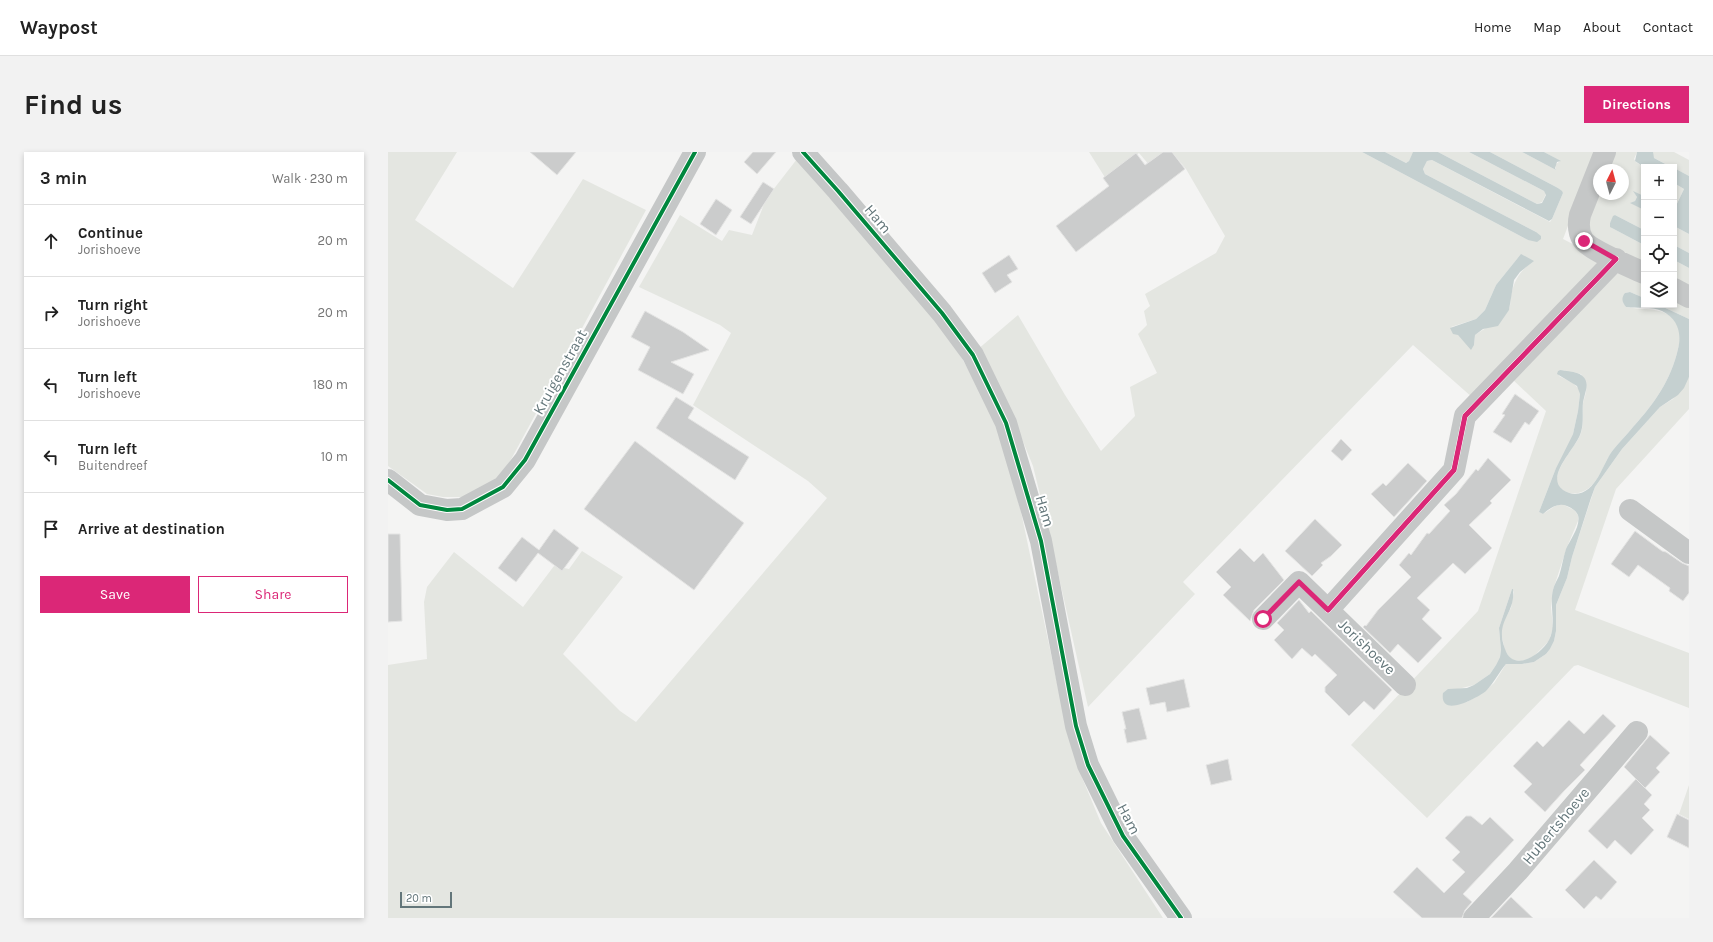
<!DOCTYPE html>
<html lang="en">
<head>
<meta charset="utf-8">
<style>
	body { margin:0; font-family:Karla,sans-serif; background:#f2f2f2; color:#222 }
	.controls { position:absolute; right:12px; top:12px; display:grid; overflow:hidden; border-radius:0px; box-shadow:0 2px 6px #0003 }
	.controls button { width:36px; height:36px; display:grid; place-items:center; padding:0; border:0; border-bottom:1px solid #e0e0e0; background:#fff; color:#222; font:20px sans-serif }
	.compass { position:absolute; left:1205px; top:12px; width:36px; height:36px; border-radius:50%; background:#fff; box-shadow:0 2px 6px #0003; rotate:6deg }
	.scale { position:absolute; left:12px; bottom:10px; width:52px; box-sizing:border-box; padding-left:4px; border:2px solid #63767a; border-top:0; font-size:11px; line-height:14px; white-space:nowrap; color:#63767a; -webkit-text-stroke:3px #fff; paint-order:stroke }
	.stop { position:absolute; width:12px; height:12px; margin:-9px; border:3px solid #db2777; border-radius:50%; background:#fff }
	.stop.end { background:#db2777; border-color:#fff; box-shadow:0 1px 4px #0008 }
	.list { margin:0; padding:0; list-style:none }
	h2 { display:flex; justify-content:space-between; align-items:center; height:52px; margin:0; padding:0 16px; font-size:17px }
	h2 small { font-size:13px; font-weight:400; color:#767676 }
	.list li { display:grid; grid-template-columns:26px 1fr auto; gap:12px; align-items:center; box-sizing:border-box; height:72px; padding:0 16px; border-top:1px solid #e0e0e0 }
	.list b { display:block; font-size:15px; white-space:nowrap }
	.list p { margin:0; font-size:13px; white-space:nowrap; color:#767676 }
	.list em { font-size:13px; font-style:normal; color:#767676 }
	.actions { display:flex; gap:8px; padding:12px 16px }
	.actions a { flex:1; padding:9px 0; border:1px solid #db2777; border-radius:0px; text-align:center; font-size:14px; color:#db2777 }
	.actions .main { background:#db2777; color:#fff }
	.icon { flex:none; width:22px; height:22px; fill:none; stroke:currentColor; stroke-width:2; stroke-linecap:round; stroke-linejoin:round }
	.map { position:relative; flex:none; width:1301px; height:766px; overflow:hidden; border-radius:0px }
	header { display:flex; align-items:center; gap:24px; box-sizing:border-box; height:56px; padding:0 20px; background:#fff; border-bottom:1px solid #e0e0e0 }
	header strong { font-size:19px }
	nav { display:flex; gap:22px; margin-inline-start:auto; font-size:14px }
	.intro { display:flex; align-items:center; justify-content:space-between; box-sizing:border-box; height:96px; padding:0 24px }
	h1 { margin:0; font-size:28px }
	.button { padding:10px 18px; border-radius:0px; background:#db2777; color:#fff; font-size:14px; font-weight:700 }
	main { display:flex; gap:24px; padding:0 24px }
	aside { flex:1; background:#fff; border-radius:0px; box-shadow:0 2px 6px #0003 }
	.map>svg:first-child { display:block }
</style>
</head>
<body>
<header>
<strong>Waypost</strong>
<nav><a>Home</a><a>Map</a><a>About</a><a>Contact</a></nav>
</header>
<div class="intro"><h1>Find us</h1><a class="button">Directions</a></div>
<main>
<aside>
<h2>3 min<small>Walk · 230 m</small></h2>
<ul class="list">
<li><svg class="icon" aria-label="ahead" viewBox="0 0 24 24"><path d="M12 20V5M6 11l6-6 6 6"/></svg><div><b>Continue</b><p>Jorishoeve</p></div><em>20 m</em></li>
<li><svg class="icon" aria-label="right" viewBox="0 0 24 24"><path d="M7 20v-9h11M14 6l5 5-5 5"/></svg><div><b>Turn right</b><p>Jorishoeve</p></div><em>20 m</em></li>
<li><svg class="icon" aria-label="left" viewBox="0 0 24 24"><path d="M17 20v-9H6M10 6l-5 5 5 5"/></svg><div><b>Turn left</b><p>Jorishoeve</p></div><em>180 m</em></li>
<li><svg class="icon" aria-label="left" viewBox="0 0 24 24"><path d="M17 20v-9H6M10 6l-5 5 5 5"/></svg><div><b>Turn left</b><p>Buitendreef</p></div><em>10 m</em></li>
<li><svg class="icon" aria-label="arrive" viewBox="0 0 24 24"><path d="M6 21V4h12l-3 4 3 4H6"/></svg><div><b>Arrive at destination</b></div></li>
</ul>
<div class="actions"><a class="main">Save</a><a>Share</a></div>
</aside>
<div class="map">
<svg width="1301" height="766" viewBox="0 0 1301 766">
	<rect width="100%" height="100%" fill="#f4f4f3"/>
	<path fill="#e4e6e1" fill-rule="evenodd" d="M0,0H69L27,68L125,136L195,27L258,58L120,313L110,327L84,345H55L39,342L0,314Z
		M701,0H781L762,14L751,1L718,27Z
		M784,0H974L1140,88L1148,80L1037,22L1035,17L1039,9L1044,8L1162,70L1164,67L1175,41L1170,36L1102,0H1134L1168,18L1167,13L1172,9L1156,0H1208L1175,87L1208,104L1211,114L1085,246L1025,193L795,430L807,442L700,555L658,367L645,314L625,265L589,198L630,163L677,243L713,299L747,264L742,235L769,221L750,182L759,173L756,159L762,154L757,142L828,101L837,84L798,17ZM1130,106L1145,109C1132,119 1126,128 1123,144C1122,148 1123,153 1121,157C1118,165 1094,178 1087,183L1086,193L1077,190L1063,175L1088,167L1097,158L1108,133Z
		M997,0H1025V1L1021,9L1018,11Z
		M1050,0H1081L1156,39L1158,42L1154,50L1149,52Z
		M1225,0H1249L1246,7L1248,10L1256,15V44L1246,40L1249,45L1247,49L1243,51L1256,58V78L1227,63L1222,71L1224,76L1256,93V112L1203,84L1198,69L1211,42H1235V18H1218Z
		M1265,0H1286L1301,8V24L1266,6L1264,3Z
		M409,7L552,169L596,244L614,290L633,360L679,578L695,628L713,671L775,766H0V513L39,507L36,450L39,435L66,400L135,455L166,414L181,417L194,399L235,425L175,502L232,559L248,570L439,346L420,329L305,253L343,181L332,173L251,135L292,63L334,89L341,78L364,83L378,47Z
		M1286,31L1296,37L1286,58Z
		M1286,74L1301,82V101L1286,93Z
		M1286,108L1301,116V135L1286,128Z
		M1234,118L1256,129V146L1242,140L1237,141L1235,150L1238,155C1257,159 1278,153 1290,173C1294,180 1292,190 1290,197C1283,228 1266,252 1245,275C1239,283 1231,290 1225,298C1216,310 1213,326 1201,336C1192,343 1178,344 1171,335C1161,321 1189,294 1193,281C1196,271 1194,260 1195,251C1196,246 1199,240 1198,236C1197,231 1195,226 1193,222L1172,218L1170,219L1171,224L1185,231L1191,237L1192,242L1190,259L1185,282L1168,316L1151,360L1155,362L1167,354L1174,352L1186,358L1190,363V369L1179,395L1165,438L1163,455L1165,476L1161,489L1145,505L1134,509L1125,508L1121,505L1117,499L1113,480L1114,472L1123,456L1126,440L1124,437L1111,476L1113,498L1112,505L1108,513L1102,522L1086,533L1070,537L1079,550L1097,539L1106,531L1118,512H1134L1146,510L1158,502L1162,497L1166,489L1168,479V453L1179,426L1184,405L1207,335L1234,297L1272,255L1285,247L1301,225V257L1228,337L1187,458L1301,501V556L1190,513L1186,514L1039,666L963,593L1090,459L1158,259L1123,226L1221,123Z
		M1286,144L1301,152V167L1271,153H1286Z
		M1301,633V667L1291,662Z"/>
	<path fill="#c5d0d0" d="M974,0H997L1018,11L1021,9L1025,0H1050L1149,52L1154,51L1158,43L1156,39L1081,0H1102L1170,36L1174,39L1175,41L1164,67L1161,69L1044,8L1039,9L1035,17L1037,22L1148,80L1153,84V87L1149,90L1140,88Z
		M1134,0H1156L1173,9L1169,10L1167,16L1168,18Z
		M1249,0H1265L1266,6L1283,15H1256L1247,9Z
		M1286,16L1301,24V82L1286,74V58L1296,37L1286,31Z
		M1245,39L1256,44V58L1242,51L1247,49L1249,45Z
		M1227,63L1256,78V93L1222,75V71L1225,64Z
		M1286,93L1301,101V116L1286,108Z
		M1133,102L1146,109L1132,120L1126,128L1121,158L1110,174L1095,177L1087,183L1086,193L1083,198L1070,183L1065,182L1062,176L1088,167L1097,158L1108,133Z
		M1242,140L1256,146V153H1271L1301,167V225L1296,236L1290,243L1272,255L1234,297L1207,335L1203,346L1184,405L1179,426L1168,453V479L1166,489L1162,497L1158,502L1146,510L1134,512H1118C1111,520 1106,531 1098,539C1089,546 1051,567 1055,541L1060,537L1079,536L1086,533L1102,522L1108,513L1112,505L1113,498L1111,476L1124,437H1125C1128,463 1106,468 1117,497C1125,521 1153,503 1161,488C1169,473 1161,454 1165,438C1166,433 1169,428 1171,424C1174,415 1175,406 1178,397C1182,388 1193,374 1190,363C1188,359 1184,356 1179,354C1170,350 1162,356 1155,362L1151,360L1168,316L1185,282L1190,259L1192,242L1189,234L1169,222L1170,219L1172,218C1185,220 1202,220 1198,238C1197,242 1196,246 1195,250C1194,260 1196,270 1193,280C1189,296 1156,324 1175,338C1178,340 1183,342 1187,342C1209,341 1214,312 1225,298C1231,290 1239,283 1245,275C1266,252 1283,228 1290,197C1294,181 1290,167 1274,159C1263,154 1250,157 1238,155C1234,150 1233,146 1237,141Z"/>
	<path fill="#cbcccc" stroke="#e4e4e3" d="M142,0H188L169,23Z
		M365,0H388L369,22L356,10Z
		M775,0H784L797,17L688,100L668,74L721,34L715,26L748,1L757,13Z
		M375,30L386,37L363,72L352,65Z
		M328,47L344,58L328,83L312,72Z
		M621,103L630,117L619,123L624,130L607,141L594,121Z
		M257,159L295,180L321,198L283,210L306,222L295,242L250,218L262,195L243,185Z
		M1127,242L1151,259L1141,273L1137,270L1123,291L1105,280L1117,263L1114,262Z
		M288,245L306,256L300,266L361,305L347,328L268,276Z
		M953,287L964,298L954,309L943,299Z
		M247,289L356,371L306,438L196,357Z
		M1100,306L1123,328L1102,349L1104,351L1081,373L1104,396L1077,422L1065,411L1029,446L1042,458L1034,467L1054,486L1030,511L1010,492L1002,501L975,475L977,473L978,474L990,458L1023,425L1011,413L1021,401L1023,403L1039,381L1041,382L1062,359L1056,353L1068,342L1088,317L1090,319Z
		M1020,311L1039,329L1006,365L983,342L995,331L998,334Z
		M927,367L954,393L943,404L933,411L935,413L924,424L897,399Z
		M166,377L191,396L174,419L150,401L128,430L110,416L134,385L151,398Z
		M1247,379L1274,399L1278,400L1294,411L1301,414V441L1295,449L1281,439L1282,436L1250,413L1241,425L1223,412Z
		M0,382H12L14,469L0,470Z
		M852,396L866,410L875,401L896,428L866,458L862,469L835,443L843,435L828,420Z
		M911,448L921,461L923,459L1004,538L986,558L976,549L961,564L937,540V535L949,523L927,502L924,505L914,496L904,507L886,488L896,478L889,471Z
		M796,527L802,555L779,560L777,550L762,553L758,536Z
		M751,556L759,587L739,591L736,577H738L734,560Z
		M1215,562L1228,574L1192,613L1197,618L1176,639L1157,660L1136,640L1144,632L1125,614L1149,589L1155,595L1181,568L1196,582Z
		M1262,583L1282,601L1268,616L1272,620L1257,636L1236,615Z
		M840,607L844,628L823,633L818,613Z
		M1248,627L1264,643L1256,652L1262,658L1254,666L1266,678L1243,703L1227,688L1219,697L1200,679Z
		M1289,662L1301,668V696L1279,685Z
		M1078,664H1083L1094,673L1102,665L1126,688L1075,742L1084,750L1077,758L1074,766H1034L1005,740L1029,715L1056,741L1077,720L1064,708L1072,700L1057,686Z
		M1206,708L1229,730L1213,748L1208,744L1196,757L1177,738Z
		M1123,745L1145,766H1103Z"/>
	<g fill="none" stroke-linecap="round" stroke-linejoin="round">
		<path stroke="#c5c7c7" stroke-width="22" d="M415,0L450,39L554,161L585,203L618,271L653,389L688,574L700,613L735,684L793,766
			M1217,0L1192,63C1190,72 1190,80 1195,88C1202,98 1243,115 1256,121
			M1286,137L1301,145
			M0,328L32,353L59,358L74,357L115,335L137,308L307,0
			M1242,358L1301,401
			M940,458L1066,318L1077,264L1228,107
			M875,467L911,430L1017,533
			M1086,766L1130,719L1249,580"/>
		<defs>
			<path id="cycleway" d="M415,0L450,39L554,161L585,203L618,271L653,389L688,574L700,613L735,684L793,766
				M0,328L32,353L59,358L74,357L115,335L137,308L307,0
				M940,458L1066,318L1077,264L1228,107"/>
		</defs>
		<use href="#cycleway" stroke="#fff" stroke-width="6"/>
		<use href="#cycleway" stroke="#00873e" stroke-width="4"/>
	</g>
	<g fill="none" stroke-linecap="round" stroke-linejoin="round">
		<path stroke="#db2777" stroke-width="5" d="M875,467L911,430L940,458L1066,318L1077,264L1228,107L1196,89"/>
	</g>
	<g text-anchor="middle" stroke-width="4" stroke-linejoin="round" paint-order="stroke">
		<g font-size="15" fill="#63767a" stroke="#fff">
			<text transform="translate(490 67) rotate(50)" y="5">Ham</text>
			<text transform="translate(172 220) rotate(-61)" y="5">Kruigenstraat</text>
			<text transform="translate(657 359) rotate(73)" y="5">Ham</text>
			<text transform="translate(979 495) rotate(44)" y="5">Jorishoeve</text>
			<text transform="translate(741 667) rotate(62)" y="5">Ham</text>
			<text transform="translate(1168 674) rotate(-50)" y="5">Hubertshoeve</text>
		</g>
	</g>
</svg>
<div class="controls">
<button>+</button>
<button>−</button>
<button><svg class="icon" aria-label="locate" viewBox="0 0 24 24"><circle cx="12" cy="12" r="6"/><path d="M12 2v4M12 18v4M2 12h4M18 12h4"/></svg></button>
<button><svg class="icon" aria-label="layers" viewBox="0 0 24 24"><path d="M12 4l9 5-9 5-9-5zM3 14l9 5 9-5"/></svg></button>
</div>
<svg class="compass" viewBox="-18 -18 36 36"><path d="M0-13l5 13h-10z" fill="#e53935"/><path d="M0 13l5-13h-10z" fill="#767676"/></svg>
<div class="scale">20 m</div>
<div class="stop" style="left:875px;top:467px"></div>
<div class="stop end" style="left:1196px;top:89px"></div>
</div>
</main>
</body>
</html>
